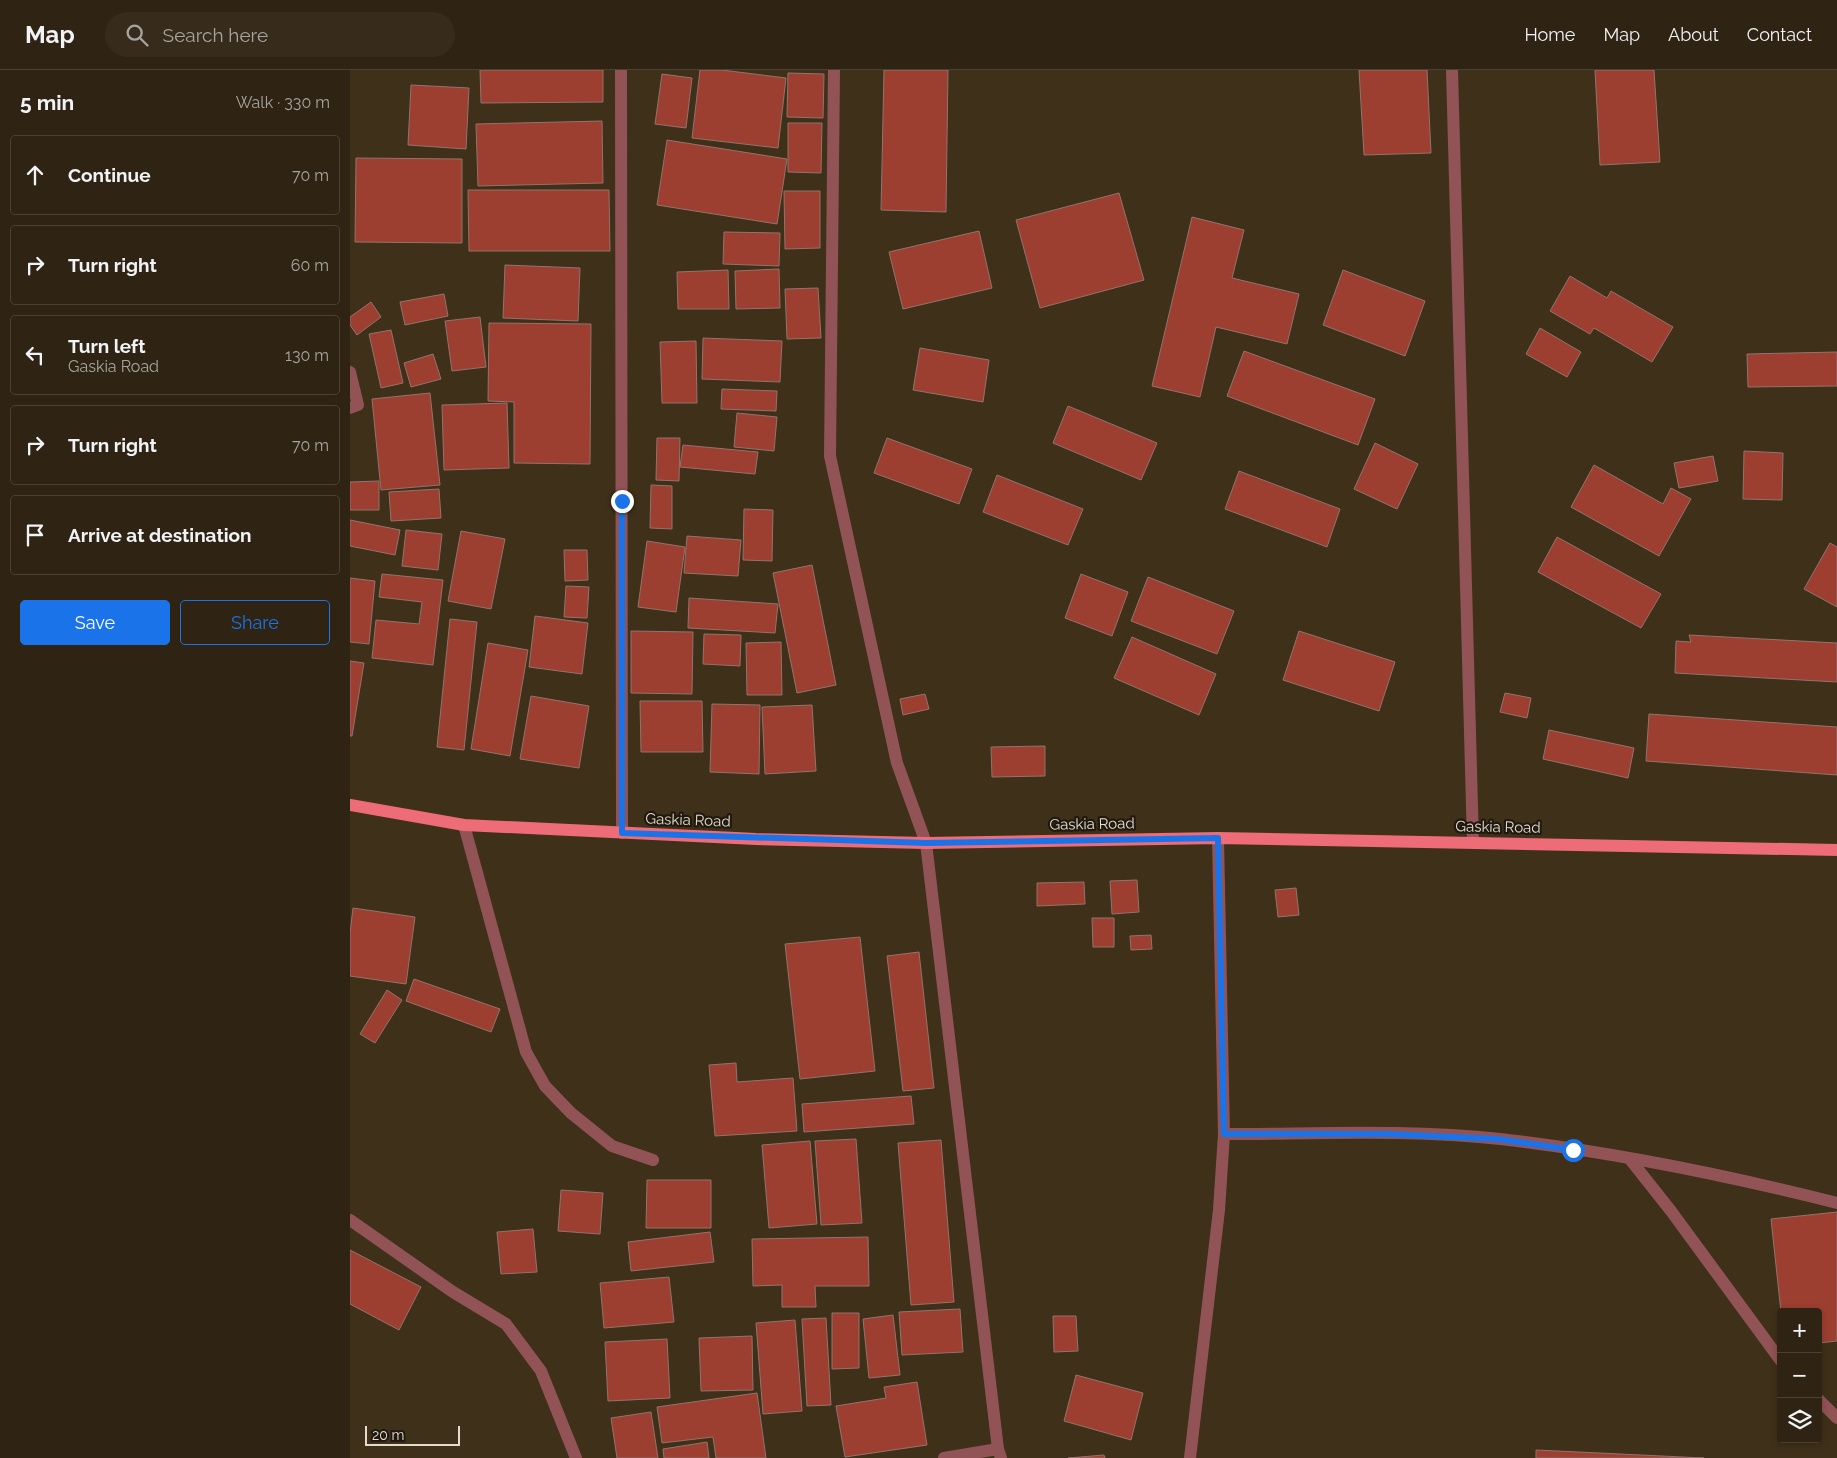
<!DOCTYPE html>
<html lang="en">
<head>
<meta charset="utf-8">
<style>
	body { margin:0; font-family:Raleway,sans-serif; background:#372c1c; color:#f1f3f6 }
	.controls { position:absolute; right:15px; bottom:15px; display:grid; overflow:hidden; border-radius:5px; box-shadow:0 2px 8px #0003 }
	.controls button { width:45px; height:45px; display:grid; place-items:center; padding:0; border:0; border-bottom:1px solid #4a4133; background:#2f2413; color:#f1f3f6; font:25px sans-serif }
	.scale { position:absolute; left:15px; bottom:12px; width:95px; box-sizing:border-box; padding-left:5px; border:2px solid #e4dbcd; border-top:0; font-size:14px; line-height:18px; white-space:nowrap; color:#e4dbcd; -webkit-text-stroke:4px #201910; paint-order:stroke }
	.stop { position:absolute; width:15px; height:15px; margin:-11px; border:4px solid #1a73e8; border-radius:50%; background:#fff }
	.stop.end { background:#1a73e8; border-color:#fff; box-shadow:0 1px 5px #0008 }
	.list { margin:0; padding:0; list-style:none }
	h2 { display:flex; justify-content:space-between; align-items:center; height:65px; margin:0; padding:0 20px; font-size:21px }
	h2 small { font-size:16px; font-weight:400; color:#a7a4a0 }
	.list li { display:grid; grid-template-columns:32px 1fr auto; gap:15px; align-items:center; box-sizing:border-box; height:80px; margin:0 10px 10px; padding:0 10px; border:1px solid #4a4133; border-radius:5px }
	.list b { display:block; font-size:19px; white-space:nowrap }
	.list p { margin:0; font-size:16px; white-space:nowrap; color:#a7a4a0 }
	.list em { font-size:16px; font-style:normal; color:#a7a4a0 }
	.actions { display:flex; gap:10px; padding:15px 20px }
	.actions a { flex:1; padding:11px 0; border:1px solid #1a73e8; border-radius:5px; text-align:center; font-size:18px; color:#1a73e8 }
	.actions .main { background:#1a73e8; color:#fff }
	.icon { flex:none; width:28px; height:28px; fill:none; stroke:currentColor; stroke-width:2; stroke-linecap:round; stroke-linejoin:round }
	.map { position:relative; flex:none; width:1487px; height:1388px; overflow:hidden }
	header { display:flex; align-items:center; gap:30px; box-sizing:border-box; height:70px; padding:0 25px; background:#2f2413; border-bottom:1px solid #4a4133 }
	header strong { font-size:24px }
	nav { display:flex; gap:28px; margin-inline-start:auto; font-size:18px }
	.search { width:350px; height:45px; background:#372c1c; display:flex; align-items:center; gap:12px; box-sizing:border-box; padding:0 18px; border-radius:28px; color:#a7a4a0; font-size:19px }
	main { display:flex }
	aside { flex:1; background:#2f2413 }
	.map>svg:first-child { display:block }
</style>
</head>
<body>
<header>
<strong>Map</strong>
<div class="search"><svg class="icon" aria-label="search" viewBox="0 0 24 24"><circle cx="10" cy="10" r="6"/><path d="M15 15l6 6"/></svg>Search here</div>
<nav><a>Home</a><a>Map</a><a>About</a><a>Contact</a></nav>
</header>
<main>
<aside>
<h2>5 min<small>Walk · 330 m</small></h2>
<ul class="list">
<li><svg class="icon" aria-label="ahead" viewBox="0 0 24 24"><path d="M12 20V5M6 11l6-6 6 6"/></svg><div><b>Continue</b></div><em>70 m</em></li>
<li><svg class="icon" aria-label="right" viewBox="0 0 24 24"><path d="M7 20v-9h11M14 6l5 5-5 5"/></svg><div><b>Turn right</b></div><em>60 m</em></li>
<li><svg class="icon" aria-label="left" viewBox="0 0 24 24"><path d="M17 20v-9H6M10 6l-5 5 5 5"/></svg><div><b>Turn left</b><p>Gaskia Road</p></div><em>130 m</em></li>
<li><svg class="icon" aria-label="right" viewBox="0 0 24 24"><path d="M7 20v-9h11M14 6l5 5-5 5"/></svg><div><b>Turn right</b></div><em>70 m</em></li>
<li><svg class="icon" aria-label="arrive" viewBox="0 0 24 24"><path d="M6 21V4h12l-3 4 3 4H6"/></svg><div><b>Arrive at destination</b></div></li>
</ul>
<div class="actions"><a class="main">Save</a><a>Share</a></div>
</aside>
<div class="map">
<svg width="1487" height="1388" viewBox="0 0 1487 1388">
	<rect width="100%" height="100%" fill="#3f3019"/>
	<path fill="#9c3f31" stroke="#93736d" d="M130,0H253V32L131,33Z
		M350,0H372L436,8L428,78L342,68Z
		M534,0H598L596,142L531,140Z
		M1009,0H1077L1081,83L1014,85Z
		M1245,0H1304L1310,92L1250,95Z
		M438,3L474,4L473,48L437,47Z
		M312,4L342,8L336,58L305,54Z
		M61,15L119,18L116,79L58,75Z
		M252,51L253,113L128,116L126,54Z
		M438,53H472L471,103L438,102Z
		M317,70L437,89L427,154L307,135Z
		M6,88L112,89V173L5,172Z
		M118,120H259L260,181H119Z
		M434,121H470V178L435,179Z
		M769,123L794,210L690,238L666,150Z
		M842,147L894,160L882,208L949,224L937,274L866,257L850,327L802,316Z
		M629,161L642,218L553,239L539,182Z
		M374,162L430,163L429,196L373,194Z
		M155,195L230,198L228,251L153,248Z
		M429,199L430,238L386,239L385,201Z
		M378,200L379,239H328L327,202Z
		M993,200L1075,231L1055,286L973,255Z
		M1220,206L1257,228L1261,221L1323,257L1302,292L1244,258L1240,264L1200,241Z
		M468,218L471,268L437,269L435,219Z
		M94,224L98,246L55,255L50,232Z
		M21,232L31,247L7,265L0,255V247Z
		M130,247L136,297L102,301L95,251Z
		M139,253L241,254L240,394L164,393V332L138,331Z
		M1190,258L1231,282L1217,307L1176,284Z
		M41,260L53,313L31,318L19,264Z
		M353,268L432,271L430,312L352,309Z
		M346,271L347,333H312L310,272Z
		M570,278L639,290L633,332L563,320Z
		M894,281L1025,329L1008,375L877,326Z
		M1487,282V316L1398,317L1397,284Z
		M83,284L91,309L61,317L54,293Z
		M372,319L427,321L426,341L371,339Z
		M80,323L90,415L31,420L22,329Z
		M157,333L159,398L94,400L92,335Z
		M718,336L807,373L791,410L703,373Z
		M387,343L427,347L424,381L384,377Z
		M307,368H330L329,411L306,410Z
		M537,368L622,399L609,434L524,403Z
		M1025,373L1068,394L1047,439L1004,419Z
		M333,375L408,382L405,404L330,397Z
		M1394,381L1433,383L1432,430L1393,429Z
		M1363,386L1368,411L1329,418L1324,393Z
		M1244,395L1313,434L1321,418L1341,429L1309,486L1221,437Z
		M889,401L990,439L977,477L875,439Z
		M647,405L733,439L718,475L633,442Z
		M29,411V440H0V412Z
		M301,415L322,416V459L300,458Z
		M89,419L91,448L41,451L39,422Z
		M394,439L423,440L422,491L393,490Z
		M0,450L50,460L45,485L0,476Z
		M56,460L92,464L88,500L52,496Z
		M111,461L155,469L141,539L98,531Z
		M337,466L391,470L388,506L334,503Z
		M1207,467L1311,524L1291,558L1188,502Z
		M297,471L335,477L326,542L288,537Z
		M1480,473L1487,477V537L1454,519Z
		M214,480H237L238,510L215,511Z
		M462,495L486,615L447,623L423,503Z
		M32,504L93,510L83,595L22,588L26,550L69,554L72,532L29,527Z
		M731,504L778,522L762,566L715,548Z
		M798,507L884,541L867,584L781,551Z
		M0,508L25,511L19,574L0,572Z
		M216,516L239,517L237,548L214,547Z
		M339,528L428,534L425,563L338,558Z
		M185,546L238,553L232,604L179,597Z
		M100,549L127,552L114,680L87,677Z
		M281,561L343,562L342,624L281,623Z
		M949,561L1045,592L1029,641L933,610Z
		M354,564L391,565L390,596L353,594Z
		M1339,565L1487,573V612L1325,603L1326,571L1341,572Z
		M782,567L866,604L849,645L764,608Z
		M431,572L432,625H397L396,573Z
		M138,573L178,580L160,686L121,679Z
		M0,591L14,593L2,666H0Z
		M1155,623L1181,628L1177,648L1150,642Z
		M575,624L579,639L553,645L550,629Z
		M181,626L239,636L229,698L170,689Z
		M290,631H352L353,682H291Z
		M362,634L410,635L409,704L360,702Z
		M462,635L466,701L415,704L412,637Z
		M1299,644L1487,657V705L1296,691Z
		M1199,660L1284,678L1278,708L1193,689Z
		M695,676V706L642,707L641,677Z
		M787,810L789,842L762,844L760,811Z
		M734,812L735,834L687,836V813Z
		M946,818L949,845L928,847L925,820Z
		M3,838L65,847L56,914L0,906V863Z
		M742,848H764V877H743Z
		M801,865L802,879L781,880L780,866Z
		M510,867L525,1001L450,1009L435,874Z
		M569,882L584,1018L553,1021L537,886Z
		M64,909L150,939L141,962L56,931Z
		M37,920L52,930L25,973L10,964Z
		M386,993L387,1012L443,1008L447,1061L365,1066L359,995Z
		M561,1026L564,1054L454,1062L452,1034Z
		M506,1069L512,1153L471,1155L465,1071Z
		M591,1070L604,1232L561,1235L548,1073Z
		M460,1071L467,1154L419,1158L412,1075Z
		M297,1110H361V1158H296Z
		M211,1120L253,1123L250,1164L208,1161Z
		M1487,1142V1271L1468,1273V1242H1431L1421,1149Z
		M183,1159L187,1202L151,1204L147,1162Z
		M360,1162L364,1192L281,1201L278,1172Z
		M518,1167L519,1216H465L466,1237H432V1215L403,1216L402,1169Z
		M0,1180L71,1217L49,1260L0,1234Z
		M319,1207L324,1252L254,1258L250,1213Z
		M610,1239L613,1282L552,1285L549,1242Z
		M482,1243H509V1298L482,1299Z
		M543,1245L550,1305L519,1308L513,1249Z
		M703,1246H726L728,1281L704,1282Z
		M476,1248L481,1335L457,1336L452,1249Z
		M445,1250L452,1341L413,1344L406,1253Z
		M402,1266L403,1320L351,1321L349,1268Z
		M317,1269L320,1328L258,1331L255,1272Z
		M726,1305L793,1323L781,1370L714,1351Z
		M567,1312L577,1375L495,1387L486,1336L536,1328L534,1317Z
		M407,1323L416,1388H366L363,1367L312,1373L307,1337Z
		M301,1342L308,1388H267L261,1348Z
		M357,1372L359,1388H314L313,1379Z
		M1186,1380L1354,1388H1186Z
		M754,1385L755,1388H718Z"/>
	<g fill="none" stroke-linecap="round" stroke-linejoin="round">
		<path stroke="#925356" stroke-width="12" d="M271,0L272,763
			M484,0L480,386L547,693L576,773L648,1379L651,1388
			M1102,0L1123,773
			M0,302L8,335L0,338
			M114,755L176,982L195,1016L221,1043L262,1076L303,1090
			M868,768L874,1064
			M1279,1088L1321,1141L1431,1291
			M0,1150L103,1222L156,1254L191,1301L226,1388
			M1468,1329L1487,1348
			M594,1388L648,1379
			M840,1388L869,1140L874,1064C965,1064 1059,1059 1150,1069C1263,1082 1376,1105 1487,1133"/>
		<path stroke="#ed6c78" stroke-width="12" d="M0,735L114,755L406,769L576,773L868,768L1487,780"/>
	</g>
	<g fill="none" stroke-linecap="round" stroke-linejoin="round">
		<path stroke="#1a73e8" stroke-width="6" d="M272,431V763L576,773L868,768L874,1064H1038L1148,1069L1223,1080"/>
	</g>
	<g text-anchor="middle" stroke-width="4.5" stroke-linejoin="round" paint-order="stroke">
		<g font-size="15" fill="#e4dbcd" stroke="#201910">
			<text transform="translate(338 750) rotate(2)" y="5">Gaskia Road</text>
			<text transform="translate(742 754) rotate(-1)" y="5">Gaskia Road</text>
			<text transform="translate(1148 757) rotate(1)" y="5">Gaskia Road</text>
		</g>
	</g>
</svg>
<div class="controls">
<button>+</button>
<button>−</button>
<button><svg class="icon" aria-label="layers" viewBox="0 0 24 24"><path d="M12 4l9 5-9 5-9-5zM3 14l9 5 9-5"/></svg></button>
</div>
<div class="scale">20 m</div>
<div class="stop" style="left:1223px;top:1080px"></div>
<div class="stop end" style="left:272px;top:431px"></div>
</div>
</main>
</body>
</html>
